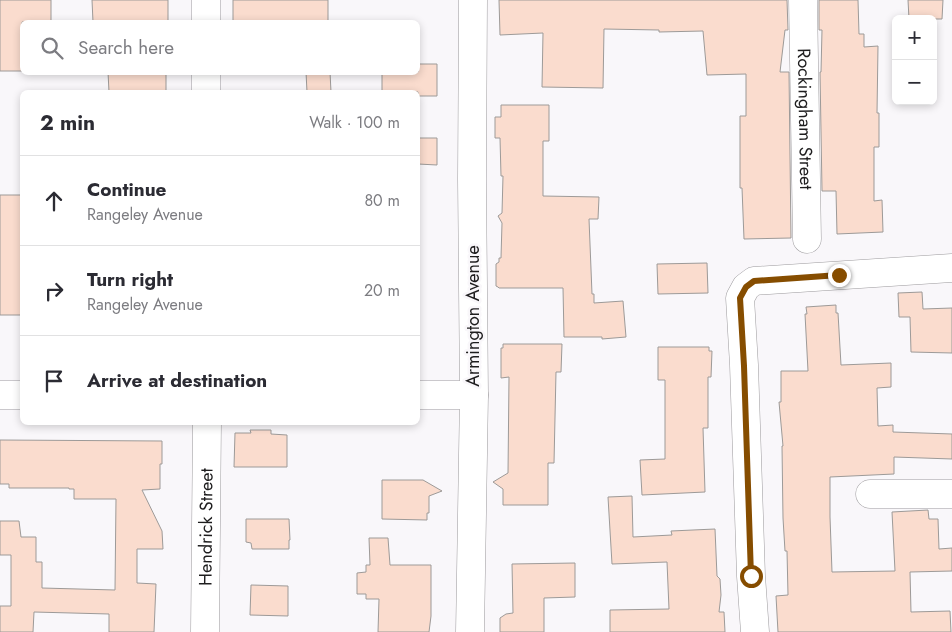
<!DOCTYPE html>
<html lang="en">
<head>
<meta charset="utf-8">
<style>
	body { margin:0; font-family:Jost,sans-serif; background:#f7f7f7; color:#2b2b33 }
	.controls { position:absolute; right:15px; top:15px; display:grid; overflow:hidden; border-radius:8px; box-shadow:0 2px 8px #0003 }
	.controls button { width:45px; height:45px; display:grid; place-items:center; padding:0; border:0; border-bottom:1px solid #e1e1e2; background:#fff; color:#2b2b33; font:25px sans-serif }
	.stop { position:absolute; width:15px; height:15px; margin:-11px; border:4px solid #864d00; border-radius:50%; background:#fff }
	.stop.end { background:#864d00; border-color:#fff; box-shadow:0 1px 5px #0008 }
	.list { margin:0; padding:0; list-style:none }
	h2 { display:flex; justify-content:space-between; align-items:center; height:65px; margin:0; padding:0 20px; font-size:21px }
	h2 small { font-size:16px; font-weight:400; color:#7c7c81 }
	.list li { display:grid; grid-template-columns:32px 1fr auto; gap:15px; align-items:center; box-sizing:border-box; height:90px; padding:0 20px; border-top:1px solid #e1e1e2 }
	.list b { display:block; font-size:19px; white-space:nowrap }
	.list p { margin:0; font-size:16px; white-space:nowrap; color:#7c7c81 }
	.list em { font-size:16px; font-style:normal; color:#7c7c81 }
	.icon { flex:none; width:28px; height:28px; fill:none; stroke:currentColor; stroke-width:2; stroke-linecap:round; stroke-linejoin:round }
	.map { position:relative; flex:none; width:952px; height:632px; overflow:hidden }
	.search { position:absolute; background:#fff; box-shadow:0 2px 8px #0003; left:20px; top:20px; width:400px; height:55px; display:flex; align-items:center; gap:12px; box-sizing:border-box; padding:0 18px; border-radius:8px; color:#7c7c81; font-size:19px }
	.panel { position:absolute; background:#fff; box-shadow:0 2px 8px #0003; left:20px; top:90px; width:400px; height:335px; border-radius:8px }
	.map>svg:first-child { display:block }
</style>
</head>
<body>
<div class="map">
<svg width="952" height="632" viewBox="0 0 952 632">
	<rect width="100%" height="100%" fill="#f9f7fa"/>
	<path fill="#fadcce" stroke="#9d9a98" d="M0,0H51V22H22V71H0Z
		M92,0H168V22H93Z
		M233,0H328V22H233Z
		M499,0H787L788,30H785L780,72H789L791,238L744,239L742,188H740V116H746V74L707,75L703,31L659,32V30L604,29L603,88L542,87L543,33L500,35Z
		M819,0H858L859,34H864V47L878,46L877,113H879V147H874V201L882,200L883,232L837,234L836,191H822L820,72H821L822,30H819Z
		M908,0H943L942,19H909Z
		M418,64H437V96H418V92H382V72H418Z
		M108,72H166V92H109Z
		M306,72H330L331,92H307Z
		M501,105H549V141H543V196L599,197L598,219H589L592,294H594V303L623,301L626,337L602,339V337H564L563,288H499L498,287L496,286V264L499,262V258H501L502,223L498,216L502,213L503,176H501L500,138H495V117H501Z
		M418,138H437V165L418,164Z
		M0,195H22V315H0Z
		M707,263L708,293L658,294L657,264Z
		M922,292L923,309L952,308V353L911,352L910,317H899L898,293Z
		M836,305V313H838L841,365L891,363V387L877,388L878,426L893,425V432L952,434V459L894,457V474L830,477V517L832,572L895,571L892,512L928,510L929,519H938L939,549L952,548V571L910,572L911,612L950,611L951,632H778L776,596L788,595L787,551H785L783,518L782,446H783L779,402H781V371H808L805,314H807L806,307Z
		M503,344H562L561,372H556L554,463H548V505H503V489L493,482L508,473L509,377L501,378V348H503Z
		M658,347H709V351H712L711,377H708V428H703L705,492L642,495L640,460L665,459V380H658Z
		M250,430H271V434L287,435V467H234L235,433H251Z
		M0,440L162,441V464H160V489L142,490L162,531L163,549H137V583L156,584L154,632H109V614L34,612L33,632H0V606H11V555H0V521H19L21,537H36V562H42V588L115,590L116,499H74V489H69V488H9V484H0Z
		M382,480H423L442,491L429,496V513H427V520L382,519Z
		M632,496L633,537L672,535L671,531L715,529L717,576L720,579L721,595L719,612H724L725,632H610V610L669,609L667,562L612,564L608,497Z
		M246,519H289L290,540H289V549H252L251,543L246,542Z
		M369,538H388L390,565H431V616L429,632H378L379,599H366V594H357V573L366,572V565H370Z
		M575,563V597L544,598V632H500V618L506,614L513,613L512,564Z
		M251,585L288,586V616L250,615Z"/>
	<g fill="none" stroke-linecap="round" stroke-linejoin="round">
		<defs>
			<g id="minor">
				<path d="M206,0V22"/>
				<path id="s1" d="M803,0L807,239"/>
				<path d="M206,72V92"/>
				<path d="M0,395H22"/>
				<path d="M418,395H474"/>
				<path d="M870,494H952"/>
				<path id="s2" d="M205,632L207,422"/>
				<path d="M470,632L474,395L472,179L473,0"/>
				<path d="M755,632L751,576L744,365L740,298L746,287L754,281L952,268"/>
			</g>
		</defs>
		<use href="#minor" stroke="#9c9a9d" stroke-width="29"/>
		<use href="#minor" stroke="#fff" stroke-width="28"/>
	</g>
	<g fill="none" stroke-linecap="round" stroke-linejoin="round">
		<path stroke="#864d00" stroke-width="6" d="M751,576L744,366L740,298L746,287L754,281L839,275"/>
	</g>
	<g text-anchor="middle" stroke-width="5" stroke-linejoin="round" paint-order="stroke">
		<g font-size="18" fill="#1e1d1e" stroke="#f9f7fa">
			<text dy="6" stroke="none"><textPath href="#s1" startOffset="119">Rockingham Street</textPath></text>
			<text transform="translate(473 316) rotate(-90)" y="6">Armington Avenue</text>
			<text dy="6" stroke="none"><textPath href="#s2" startOffset="105">Hendrick Street</textPath></text>
		</g>
	</g>
</svg>
<div class="controls">
<button>+</button>
<button>−</button>
</div>
<div class="stop" style="left:751px;top:576px"></div>
<div class="stop end" style="left:839px;top:275px"></div>
<div class="search"><svg class="icon" aria-label="search" viewBox="0 0 24 24"><circle cx="10" cy="10" r="6"/><path d="M15 15l6 6"/></svg>Search here</div>
<section class="panel">
<h2>2 min<small>Walk · 100 m</small></h2>
<ul class="list">
<li><svg class="icon" aria-label="ahead" viewBox="0 0 24 24"><path d="M12 20V5M6 11l6-6 6 6"/></svg><div><b>Continue</b><p>Rangeley Avenue</p></div><em>80 m</em></li>
<li><svg class="icon" aria-label="right" viewBox="0 0 24 24"><path d="M7 20v-9h11M14 6l5 5-5 5"/></svg><div><b>Turn right</b><p>Rangeley Avenue</p></div><em>20 m</em></li>
<li><svg class="icon" aria-label="arrive" viewBox="0 0 24 24"><path d="M6 21V4h12l-3 4 3 4H6"/></svg><div><b>Arrive at destination</b></div></li>
</ul>
</section>
</div>
</body>
</html>
